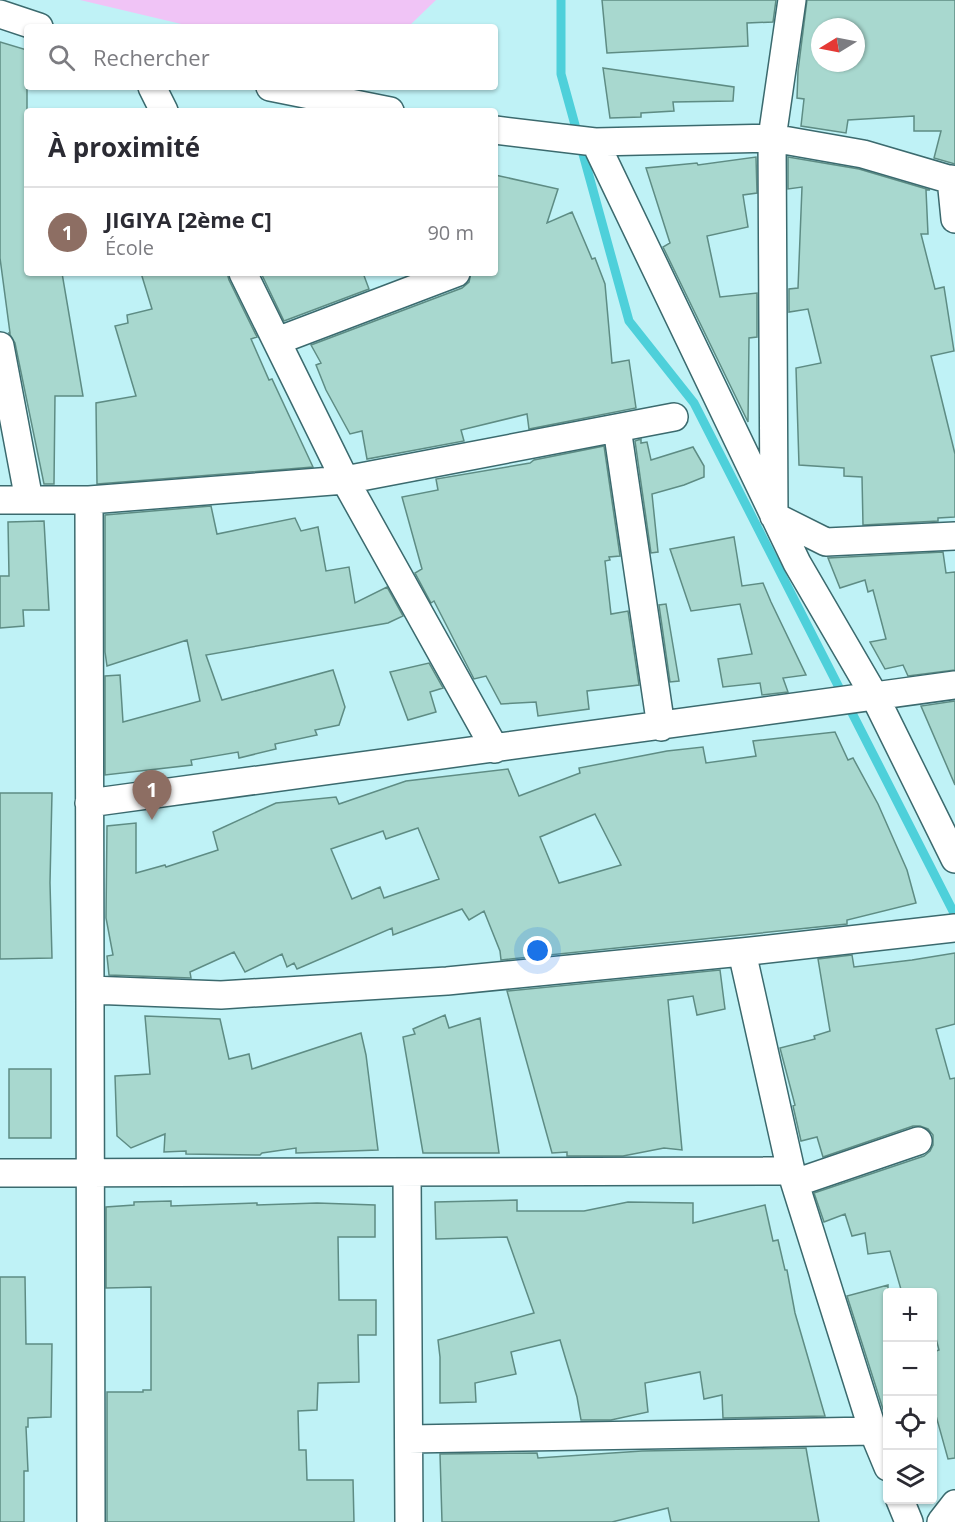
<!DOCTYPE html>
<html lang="fr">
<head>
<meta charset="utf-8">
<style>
	body { margin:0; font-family:"Open Sans",sans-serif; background:#f7f7f7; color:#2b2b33 }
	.controls { position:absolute; right:18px; bottom:18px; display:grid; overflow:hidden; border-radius:6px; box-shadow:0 2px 4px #0004 }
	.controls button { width:54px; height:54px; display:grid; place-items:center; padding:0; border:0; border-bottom:2px solid #e1e1e2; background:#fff; color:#2b2b33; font:30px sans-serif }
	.compass { position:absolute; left:811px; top:18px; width:54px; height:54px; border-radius:50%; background:#fff; box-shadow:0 2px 4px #0004; rotate:260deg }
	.you { position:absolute; left:538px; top:951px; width:21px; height:21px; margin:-15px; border:4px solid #fff; border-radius:50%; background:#1a73e8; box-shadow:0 0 0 9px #1a73e833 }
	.badge { display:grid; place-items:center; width:39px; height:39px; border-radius:50%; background:#c63740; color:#fff; font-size:20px; font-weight:700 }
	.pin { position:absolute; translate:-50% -50px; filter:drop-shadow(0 2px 3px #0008) }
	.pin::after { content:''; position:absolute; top:32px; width:21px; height:18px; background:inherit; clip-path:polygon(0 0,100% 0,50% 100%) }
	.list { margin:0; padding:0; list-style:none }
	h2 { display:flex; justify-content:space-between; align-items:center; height:78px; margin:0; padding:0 24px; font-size:26px }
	h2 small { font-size:20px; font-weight:400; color:#7c7c81 }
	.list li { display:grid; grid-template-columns:39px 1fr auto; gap:18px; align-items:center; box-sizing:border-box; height:90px; padding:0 24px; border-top:2px solid #e1e1e2 }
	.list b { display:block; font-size:22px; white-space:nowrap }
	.list p { margin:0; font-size:20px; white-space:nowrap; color:#7c7c81 }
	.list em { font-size:20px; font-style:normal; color:#7c7c81 }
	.icon { flex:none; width:33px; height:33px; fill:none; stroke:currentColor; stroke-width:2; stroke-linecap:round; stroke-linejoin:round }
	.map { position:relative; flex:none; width:955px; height:1522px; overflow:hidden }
	.search { position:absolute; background:#fff; box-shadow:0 2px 4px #0004; left:24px; top:24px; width:474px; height:66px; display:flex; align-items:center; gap:15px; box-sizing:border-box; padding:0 21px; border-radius:6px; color:#7c7c81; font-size:22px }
	.panel { position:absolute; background:#fff; box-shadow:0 2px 4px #0004; left:24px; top:108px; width:474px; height:168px; border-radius:6px }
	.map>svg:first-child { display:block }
</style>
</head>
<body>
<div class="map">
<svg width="955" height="1522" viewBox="0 0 955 1522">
	<rect width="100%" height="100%" fill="#bff2f6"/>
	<path fill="#f0c4f6" d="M80,0H436L408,27H194Z"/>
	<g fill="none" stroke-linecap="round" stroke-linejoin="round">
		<path stroke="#4ed0da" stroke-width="9" d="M561,0V74L629,321L694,403L955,915"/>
	</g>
	<path fill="#a8d8cf" stroke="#5e8c84" stroke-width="1.5" fill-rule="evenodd" d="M602,0H776L773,22L747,23L748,46L607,53Z
		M807,0H955V164L934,158L941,131H914V116L848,120L846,133L801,126L804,99L797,98L798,71ZM820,27H856V63H820Z
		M0,42L27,50V273H62L83,396H55L54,484H44L15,343L9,333H10L0,258Z
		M603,68L734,87L733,101L673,102L674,111L641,113V117L610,118Z
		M756,157L757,193L743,195L748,227L707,236L720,297L757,293V337L749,338L748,422L663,247L670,243L646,168L697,163L698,165Z
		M788,157L859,169L930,190H926L928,234H921L935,289L944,287L954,351L931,356L955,454V517L938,518V521L863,525L862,477L844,476V468L799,465L796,368L821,363L808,309L789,312V289L798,288L802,187L788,189Z
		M495,175L558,189L547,223L572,212L592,259L595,258L605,284L612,363L629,360L636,408L529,429L527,414L461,430L464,441L367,459L362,431L350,434L326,390L316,365L321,363L311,345L462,288L469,282L471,273H495Z
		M141,273H227L229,280L257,337L251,339L269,380L272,379L313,467L97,484L96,403L136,396L115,326L128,323L127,315L152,309Z
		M261,273H363L369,289L284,321Z
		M641,439V443L647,442L651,460L693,447L704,466V477L684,485L652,494L658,552L651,553L635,441Z
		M604,446L620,556L609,557L610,560L605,561L611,614L628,611L639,685L587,691L589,709L538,716L536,702L501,704L486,676L474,679L434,601L431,603L415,573L422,569L402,497L438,490L436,479L530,463L534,460Z
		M211,506L217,534L295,518L301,531L318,527L326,571L349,567L355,603L387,587L403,616L388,623L206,655L222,700L333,670L345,707L339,725L315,730L317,735L275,744L276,749L239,758L238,752L191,760L192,765L105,775V676L120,675L123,722L200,701L187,640L107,666L105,652V515Z
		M44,521L49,610H23L24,626L0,628V576H9L8,522Z
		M734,537L742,586L763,583L771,602L806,675L783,678L788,692L762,695L760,683L723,687L718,659L752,654L740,604L691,611L670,549Z
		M943,552L946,573L955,572V670L908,676L903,665L885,669L870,642L886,639L873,590L868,592L865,580L840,588L828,558Z
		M666,604L679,681L670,682L659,605Z
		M429,663L443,688L430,692L436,712L408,720L390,672Z
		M955,701V785L921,706Z
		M835,732L848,760L853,758L878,804L907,870L916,903L847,920V924L501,960L500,951L484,911L469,920L462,909L393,935L392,928L297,969L294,963L287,967L282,954L245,972L234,952L190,972L191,978L109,975L107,956L113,955L106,918L107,826L136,823V873L165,865L166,867L218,850L213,832L276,803L336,797L339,804L406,781L508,769L519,796L580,773L579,768L667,751L703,747L706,763L756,756L753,741ZM595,814L621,865L559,883L540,837ZM418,828L439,879L384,898L380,887L352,899L331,849L383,831L386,839Z
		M0,793H52L50,883L52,958L0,959Z
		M955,953V1024L936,1029L950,1079L955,1078V1458L948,1459L933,1405V1352L939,1350L933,1327V1293H902L890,1251L868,1254L865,1233L852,1236L845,1214L824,1222L814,1193L924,1156L930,1151L933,1145V1135L928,1129L920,1126H913L823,1157L817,1137L801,1141L793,1106L795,1105L780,1048L815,1039L814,1036L830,1031L818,959L852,955L854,967L912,960Z
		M720,970L725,1009L697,1015L693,996L668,1000L682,1150L664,1148L623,1156H567V1152L552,1153L507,991Z
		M445,1015L449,1028L480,1018L499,1153H423L403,1037L415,1034L413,1029Z
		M145,1016L220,1019L229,1059L249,1054L252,1069L361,1033L366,1055L378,1150L296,1153V1148L262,1153L260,1155L186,1154V1151L164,1152L165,1134L131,1148L117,1136L115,1076L150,1074Z
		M9,1069H51V1138H9Z
		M517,1200V1211H584L628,1202L693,1203V1223L765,1205L773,1241L778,1240L785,1270H787L795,1313L825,1416L723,1418L722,1395L704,1399L700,1372L645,1383L648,1412L611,1420H581L577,1397L560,1340L511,1352L516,1374L475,1383L476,1402L440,1403V1357L438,1340L534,1313L507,1237L436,1239L435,1202Z
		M171,1201V1206L257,1203V1205L317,1203L375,1205V1237H338L339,1300H376V1335H358L359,1382L318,1383L317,1410L298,1411L299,1450H306L307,1480H353L354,1522H107V1392H143V1390H151V1287L106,1288V1207L134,1205V1202Z
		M0,1277H25L26,1344H52L51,1417L28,1418V1427H26L28,1471H24V1522H0Z
		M888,1285V1425L847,1296Z
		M806,1448L819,1522H671L668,1508L612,1522H442L440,1454L537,1453L538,1458L642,1451Z"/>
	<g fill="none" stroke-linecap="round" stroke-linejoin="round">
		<defs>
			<path id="street" d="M792,0L772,138L774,516L826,542L955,536
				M0,14L39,27
				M152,87L164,111
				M270,87L390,111
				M495,130L595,142L772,138L863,154L955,181
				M595,142L797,563L875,697L955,859
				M951,179L955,219
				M243,273L345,480L495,749
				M277,341L456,273
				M0,346L29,500
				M617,428L661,727
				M0,500H89L345,480L674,417
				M89,500L91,1522
				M89,803L955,685
				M742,952L791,1171L873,1431L888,1467
				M90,990L221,995L447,981L742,952L955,928
				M407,1172L409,1522
				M0,1173L791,1171
				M795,1183L918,1141
				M409,1439L873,1431
				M900,1500L909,1522
				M941,1522L955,1504"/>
		</defs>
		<use href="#street" stroke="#3b6a6e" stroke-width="30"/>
		<use href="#street" stroke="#fff" stroke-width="27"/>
	</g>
</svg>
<div class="controls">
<button>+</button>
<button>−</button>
<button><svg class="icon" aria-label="locate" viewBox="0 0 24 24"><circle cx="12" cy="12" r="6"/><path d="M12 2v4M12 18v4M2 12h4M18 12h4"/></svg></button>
<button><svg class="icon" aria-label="layers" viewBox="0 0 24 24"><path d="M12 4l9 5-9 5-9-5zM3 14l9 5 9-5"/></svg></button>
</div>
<svg class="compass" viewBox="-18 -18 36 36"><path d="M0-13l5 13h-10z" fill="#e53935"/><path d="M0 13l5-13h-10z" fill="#7c7c81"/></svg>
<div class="you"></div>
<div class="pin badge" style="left:152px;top:820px;background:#8d6e63">1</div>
<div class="search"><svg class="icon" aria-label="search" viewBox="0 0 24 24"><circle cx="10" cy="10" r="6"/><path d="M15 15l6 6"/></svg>Rechercher</div>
<section class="panel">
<h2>À proximité<small></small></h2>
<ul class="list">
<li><span class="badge" style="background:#8d6e63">1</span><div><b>JIGIYA [2ème C]</b><p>École</p></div><em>90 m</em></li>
</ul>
</section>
</div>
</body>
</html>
